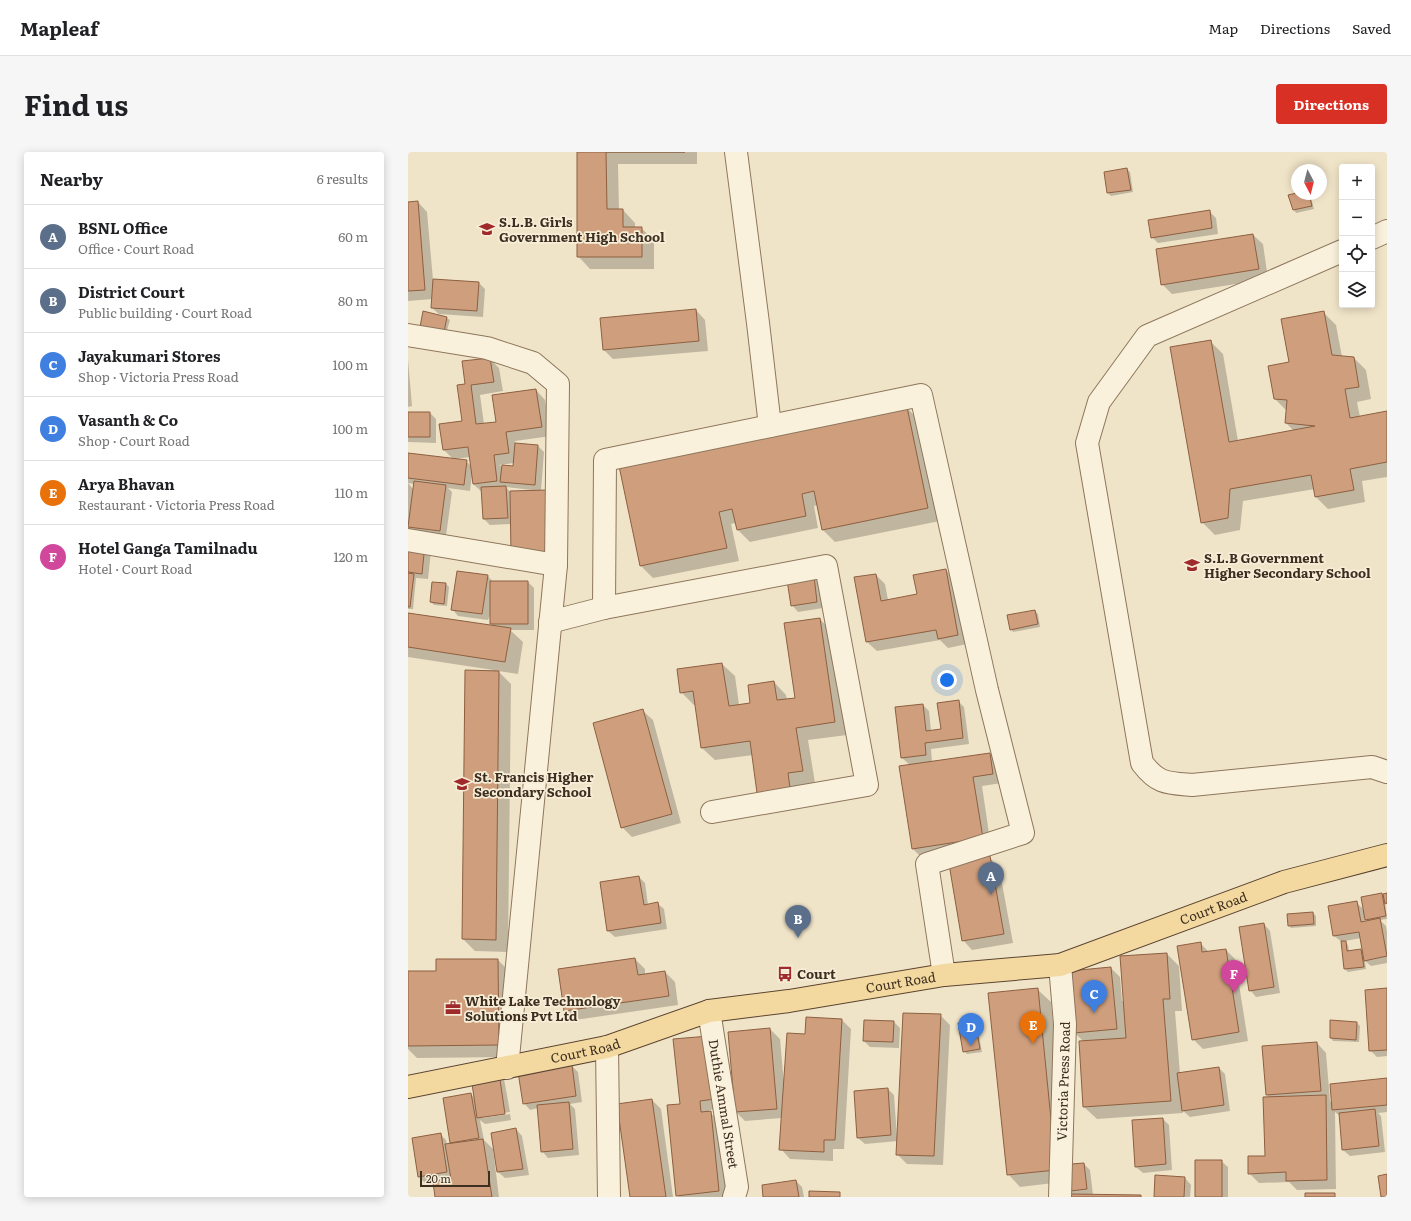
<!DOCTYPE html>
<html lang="en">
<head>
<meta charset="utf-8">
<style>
	body { margin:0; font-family:Literata,serif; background:#f6f6f6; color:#202124 }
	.controls { position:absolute; right:12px; top:12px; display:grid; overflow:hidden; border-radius:4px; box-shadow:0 2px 10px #0003 }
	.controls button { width:36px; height:36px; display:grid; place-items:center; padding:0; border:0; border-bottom:1px solid #e0e0e0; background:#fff; color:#202124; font:20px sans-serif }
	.compass { position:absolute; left:883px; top:12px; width:36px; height:36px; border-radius:50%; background:#fff; box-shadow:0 2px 10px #0003; rotate:173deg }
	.scale { position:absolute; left:12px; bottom:10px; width:70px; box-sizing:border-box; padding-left:4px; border:2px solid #3d2e20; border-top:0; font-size:11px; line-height:14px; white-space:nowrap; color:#3d2e20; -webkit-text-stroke:3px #f7eed8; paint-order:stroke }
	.you { position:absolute; left:539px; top:528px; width:14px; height:14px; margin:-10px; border:3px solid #fff; border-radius:50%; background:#1a73e8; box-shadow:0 0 0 6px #1a73e833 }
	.badge { display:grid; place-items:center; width:26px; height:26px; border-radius:50%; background:#d93025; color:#fff; font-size:13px; font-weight:700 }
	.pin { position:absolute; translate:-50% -33px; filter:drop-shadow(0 1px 2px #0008) }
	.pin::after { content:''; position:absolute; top:21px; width:14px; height:12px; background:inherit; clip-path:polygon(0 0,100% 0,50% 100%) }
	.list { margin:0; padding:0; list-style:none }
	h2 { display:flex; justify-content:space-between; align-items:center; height:52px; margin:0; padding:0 16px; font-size:17px }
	h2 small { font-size:13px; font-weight:400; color:#757577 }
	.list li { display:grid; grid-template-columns:26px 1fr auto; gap:12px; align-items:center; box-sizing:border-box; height:64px; padding:0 16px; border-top:1px solid #e0e0e0 }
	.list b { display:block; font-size:15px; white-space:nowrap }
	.list p { margin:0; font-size:13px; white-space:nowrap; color:#757577 }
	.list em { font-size:13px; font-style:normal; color:#757577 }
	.icon { flex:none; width:22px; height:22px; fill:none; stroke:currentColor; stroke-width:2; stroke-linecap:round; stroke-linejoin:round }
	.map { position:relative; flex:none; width:979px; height:1045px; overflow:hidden; border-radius:4px }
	header { display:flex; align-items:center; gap:24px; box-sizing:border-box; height:56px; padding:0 20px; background:#fff; border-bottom:1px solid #e0e0e0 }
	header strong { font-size:19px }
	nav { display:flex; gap:22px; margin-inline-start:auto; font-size:14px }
	.intro { display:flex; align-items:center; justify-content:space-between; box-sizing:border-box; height:96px; padding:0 24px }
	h1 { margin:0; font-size:28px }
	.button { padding:10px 18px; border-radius:4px; background:#d93025; color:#fff; font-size:14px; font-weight:700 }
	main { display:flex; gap:24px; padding:0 24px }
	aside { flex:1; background:#fff; border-radius:4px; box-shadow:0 2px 10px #0003 }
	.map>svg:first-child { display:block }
</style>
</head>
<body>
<header>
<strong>Mapleaf</strong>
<nav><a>Map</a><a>Directions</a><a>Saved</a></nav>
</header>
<div class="intro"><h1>Find us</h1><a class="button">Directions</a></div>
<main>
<aside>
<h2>Nearby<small>6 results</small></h2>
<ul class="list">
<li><span class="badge" style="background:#5c6f8a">A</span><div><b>BSNL Office</b><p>Office · Court Road</p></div><em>60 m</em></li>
<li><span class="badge" style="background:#5c6f8a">B</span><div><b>District Court</b><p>Public building · Court Road</p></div><em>80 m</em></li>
<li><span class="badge" style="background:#3f7fe0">C</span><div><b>Jayakumari Stores</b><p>Shop · Victoria Press Road</p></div><em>100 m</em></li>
<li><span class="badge" style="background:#3f7fe0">D</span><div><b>Vasanth &amp; Co</b><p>Shop · Court Road</p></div><em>100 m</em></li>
<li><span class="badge" style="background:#e8710a">E</span><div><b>Arya Bhavan</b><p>Restaurant · Victoria Press Road</p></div><em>110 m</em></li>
<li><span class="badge" style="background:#d1479c">F</span><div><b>Hotel Ganga Tamilnadu</b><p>Hotel · Court Road</p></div><em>120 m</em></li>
</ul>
</aside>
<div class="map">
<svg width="979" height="1045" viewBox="0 0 979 1045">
	<rect width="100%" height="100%" fill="#f0e4c8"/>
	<path fill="#0003" fill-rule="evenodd" d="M170,0H289V12H210L211,58H215L227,71V76H233L246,88V117H182L170,104Z
		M719,17L722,20L725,40L703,44L700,41Z
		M890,42H902L906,57L888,61L886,58L882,44Z
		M10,50L19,60L25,128L71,131L77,137L75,165L31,162L24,156L25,147L0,149V51Z
		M802,60L808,66L810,82L750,91L744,85Z
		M845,83L855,92L860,127L764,142L754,132Z
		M288,158L297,168L300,199L205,207L196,198L193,167Z
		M915,160L928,173L934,205L946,206L958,218L963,247L949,250L952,265L979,260V325L954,329L957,350L920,357L908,345L907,337L835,349L832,378L807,383L794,370L802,189L815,202L830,289L886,279L878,271L879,259L867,247L882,211Z
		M39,166L42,168L38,182L16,177Z
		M0,207L4,254L0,255Z
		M82,207L91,216L95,239L72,243L76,272L89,270L128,238L137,248L143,284L107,289L108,292L130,294L136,300L133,339L104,372L82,373L76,367L74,340L65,332L64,323L62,339L40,336L44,340L38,384L7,380L0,376V331L5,337L6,332L0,331V302L46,308L36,298L32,273L55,270L58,233ZM62,305L63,314L58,309L47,307ZM106,311V315L92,314V313ZM98,335L124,338V339L103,341Z
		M499,256L511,268L532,369L427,390L415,378L410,353L406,354L410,376L342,390L330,378L328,371L323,372L331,409L245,426L233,414L212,315Z
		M0,261H22L28,267V291L0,290Z
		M0,391L23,399L20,427L8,426L5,457H0Z
		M538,418L547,427L559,492L540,496L532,488L469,499L459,490L448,426L468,423L477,432L480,448L510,443Z
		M80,424L85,430H120L126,436V478H102L115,490L110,522L90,519L103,532L100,800L67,799L55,787L85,518L0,505V462L86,475L83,471V461L80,468L50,464L44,457Z
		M405,425L412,431L415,456L390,460L384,453Z
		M25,431L38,432L41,435L39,454L26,453L23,450Z
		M627,459L630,462L632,475L605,480L603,477Z
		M412,467L424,480L439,583L400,588L407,631L392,633L394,648L345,603L307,608L294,596L288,552L286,553L273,540L314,512L327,524L331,553L344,551L366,530L378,543L379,548L388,547Z
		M550,549L556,555L561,592L523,597L524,610L582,602L591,611L594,631L574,634L583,695L514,706L504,696L502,613L494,606L515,553L521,559L523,579L534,578Z
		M235,559L245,568L273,671L224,685L214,675Z
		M582,706L591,715L605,791L564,798L555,788Z
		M231,725L237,731L240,753L249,751L256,757L259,777L207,785L200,779L193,731Z
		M974,742L977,746L979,742V752L977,750L979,767L972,768L978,774L979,780V811L963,814L957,809L958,817L940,820L937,817L934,790L926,784L948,750L957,759ZM956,765L960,769L957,770ZM953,786L955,800L953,798L941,799L940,793L937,789Z
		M905,761L908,764V774L883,776L881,773Z
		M856,772L862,779L872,841L848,845L842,838Z
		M792,791L801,800L818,798L827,807L840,889L795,897L785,887Z
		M759,802L771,814L774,859H767L772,922L811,916L817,922L822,959L782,965L774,958L775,961L689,967L676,955V890L667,881L703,816L712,825L714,849H716Z
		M227,807L237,817V823L257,820L267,830L270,853L167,868L157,859L151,818Z
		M90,808L102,820L103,905L9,906L0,897V820H29Z
		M979,837V904L969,905L962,898Z
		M630,838L643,850L659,1013L676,1012L682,1018L685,1043L734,1045H661L654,1030L612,1035L600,1022Z
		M532,863L542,873L535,1013L499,1012L489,1002L490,989L457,992L450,986L480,937L486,943L489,985H490Z
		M434,868L443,877L436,997H425V1009L382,1007L373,997L374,966L337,969L328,960L362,877L372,887L376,932Z
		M486,870L492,876L491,896L462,895L456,889Z
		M567,870L569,873L574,900L559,902L556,899Z
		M949,871L952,874L951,890L925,889L923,886Z
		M267,888L316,956L301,958V960L312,969L320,1045H271L269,1043L273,953Z
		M909,891L918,901L922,949L924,951L979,927V960L970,961L973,964L977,1000L942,1004L935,998L932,964L927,960L928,1037L889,1038L881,1030L851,1031L841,1021L858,1005L862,946L859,943Z
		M164,914L170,920L174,950L162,952L167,957L171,1003L140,1006L134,999L130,956L122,958L116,951Z
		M95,921L102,960L74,964V966L102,962L103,968L77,972L72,968L76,988L85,997L91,1045H28L26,1029L17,1031L11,1025L32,982L38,988L39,993L45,992L43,990L63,942L67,947Z
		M244,948L253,957L265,1045H223Z
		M755,967L761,973L764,1018L735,1021L728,1015Z
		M108,977L114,984L121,1023L97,1026L90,1020L84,981Z
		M813,1009L820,1015V1045H788Z
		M777,1026L783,1033L782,1045H747Z
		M388,1029L394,1035L396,1045H357Z"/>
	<path fill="#cf9f7d" stroke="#8d5f41" d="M169,0H277H198L199,57H215V75H234V105H169Z
		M719,16L723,38L699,41L696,20Z
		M889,41L901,42L904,54L885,58L880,43Z
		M10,49L17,138L0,139V50Z
		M802,58L804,76L743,86L740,68Z
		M845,82L851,117L753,133L748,97Z
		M25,127L71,130L69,159L23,156Z
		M288,157L291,189L195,198L192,166Z
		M15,159L39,165L36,180L12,175Z
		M916,159L924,203L946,205L951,235L937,237L942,266L979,259V310L942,317L946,338L907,345L903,323L822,337L820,366L793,371L762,195L803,188L821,290L907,274L877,271L879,248L866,247L860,214L881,210L873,167Z
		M82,206L86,230L63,233L68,272L88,270L84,243L128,237L134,275L98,280L101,301L86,303L89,329L65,332L60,295L35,298L31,272L54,269L49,233L57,232L54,209Z
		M499,255L520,356L414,378L406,339L394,342L398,364L329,378L324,357L311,360L319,396L232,414L211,314Z
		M0,260H22V285H0Z
		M107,291L130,293L127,333L92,330L94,313L105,314Z
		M0,301L59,308L56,333L0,326Z
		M6,329L38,333L32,379L0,375Z
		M98,334L100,366L75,367L73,335Z
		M139,338L140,402L103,403L102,339Z
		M0,390L17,392L14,422L0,420Z
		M538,417L550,483L530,487L528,478L458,490L446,425L468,422L473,449L509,442L505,423Z
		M49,419L80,423L74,462L43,458Z
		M0,421L6,422L2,455H0Z
		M406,424L409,450L383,454L379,428Z
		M82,429H120V472H82Z
		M24,430L38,431L36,452L22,450Z
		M627,458L630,472L602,478L599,463Z
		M0,461L103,476L97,510L0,495Z
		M412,466L427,570L388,576L395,619L380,621L382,636L349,641L342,589L293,596L285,539L272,541L269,517L314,511L321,554L342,551L340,533L366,529L369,548L387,546L376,471Z
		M57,518L91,519L88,788L54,787Z
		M551,548L555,586L517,591L518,603L493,606L487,555L515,552L518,579L533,577L529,551Z
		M235,557L264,662L213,676L185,571Z
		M582,601L585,622L565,625L575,686L504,697L491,614Z
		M582,704L596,782L554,789L541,712Z
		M231,724L236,753L250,750L253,771L199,779L192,730Z
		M974,741L978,764L957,768L953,745Z
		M979,741V751L977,752L975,742Z
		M949,749L953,770L972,766L979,804L956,809L951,780L925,784L920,754Z
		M905,760L906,772L880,774L879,762Z
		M856,771L866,835L841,839L831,775Z
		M933,789H938L939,799L953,797L956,815L936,817Z
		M793,790L794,800L818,797L831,880L784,888L769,794Z
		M759,801L762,847H755L763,949L675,955L671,889L718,886L712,804Z
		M227,806L230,823L257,819L261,844L156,859L150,817Z
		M28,807H90L91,893L0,894V819H28Z
		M703,815L709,877L666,881L661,819Z
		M630,836L648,1018L599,1023L580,841Z
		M979,836V898L961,899L957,838Z
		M495,861L533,862L526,1004L488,1003Z
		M398,865L434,867L427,988H416V1000L371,998L379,881L397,882Z
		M456,868L486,869L485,890L455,889Z
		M922,868L949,870L948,888L922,886Z
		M567,869L572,897L555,900L550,871Z
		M362,876L369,957L327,960L320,880Z
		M301,884L307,947L292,949L293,960L303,959L311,1039L268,1044L259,953L272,952L265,887Z
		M909,890L913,939L858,943L854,894Z
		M164,913L168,944L115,952L110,920Z
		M90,914L97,962L69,966L62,918Z
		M811,915L816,953L774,959L769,921Z
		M979,926V953L924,958L922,932Z
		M480,936L483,983L449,986L446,939Z
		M63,941L71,986L42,991L35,946Z
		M918,943L919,1028L878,1029V1020L840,1022V1004H857L855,945Z
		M244,947L258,1045H222L209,952Z
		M161,950L165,997L133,1000L129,953Z
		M967,957L971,994L934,998L931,961Z
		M755,966L758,1012L727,1015L724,968Z
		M108,976L115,1017L89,1020L83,981Z
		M33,981L39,1020L10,1025L4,986Z
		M75,987L84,1045H27L25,1030L43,1027L37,992Z
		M787,1008H814V1045H787Z
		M676,1011L679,1037L654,1040L651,1013Z
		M979,1022V1045H973L970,1024Z
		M747,1023L777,1025L776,1045H746Z
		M388,1028L391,1045H355L354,1033Z
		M401,1039L432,1040V1045H401Z
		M897,1041H927V1045H897Z
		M663,1042L733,1043V1045H663Z"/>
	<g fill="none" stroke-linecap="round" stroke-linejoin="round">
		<defs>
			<g id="minor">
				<path d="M328,0L350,171L362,274"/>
				<path d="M964,86L979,79"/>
				<path d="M934,99L739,184L691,250L679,291L734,611C750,632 759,631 784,633L964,615L979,620"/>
				<path d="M0,183L79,196L125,211L150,232L148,413L99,916"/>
				<path d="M0,388L148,413"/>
				<path d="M196,456L197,308L513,243L579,538L615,681L519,712L536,823"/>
				<path d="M142,470L196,456L418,414L459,633L304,660"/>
				<path id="s1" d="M301,859L329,1035L326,1045"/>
				<path d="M199,895L201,1045"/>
				<path id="s2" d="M652,1045L657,872L652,813"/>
			</g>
			<g id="major">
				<path id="s3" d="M0,935L199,895L301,859L381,849L536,823L652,813L876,730L979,703"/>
			</g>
		</defs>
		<use href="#minor" stroke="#8d765c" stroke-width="24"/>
		<use href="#major" stroke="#5b4430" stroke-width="24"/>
		<use href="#minor" stroke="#faf1dc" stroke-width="22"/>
		<use href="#major" stroke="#f3d9a0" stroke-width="22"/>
	</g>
	<defs>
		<symbol id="school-bare" viewBox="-9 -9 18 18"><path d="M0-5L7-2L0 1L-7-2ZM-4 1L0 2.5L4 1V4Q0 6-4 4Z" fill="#9e2a2b" stroke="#f7eed8" stroke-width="2.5" paint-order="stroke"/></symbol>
		<symbol id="bus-bare" viewBox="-9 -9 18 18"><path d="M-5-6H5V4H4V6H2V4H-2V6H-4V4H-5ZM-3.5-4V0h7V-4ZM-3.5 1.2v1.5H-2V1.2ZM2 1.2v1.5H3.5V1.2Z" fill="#9e2a2b" stroke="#f7eed8" stroke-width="2.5" paint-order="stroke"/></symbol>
		<symbol id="office-bare" viewBox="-9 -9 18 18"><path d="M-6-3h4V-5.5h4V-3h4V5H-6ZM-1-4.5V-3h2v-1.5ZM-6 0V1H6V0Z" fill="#9e2a2b" stroke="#f7eed8" stroke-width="2.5" paint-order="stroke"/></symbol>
	</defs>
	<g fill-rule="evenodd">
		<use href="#school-bare" x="68" y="66" width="22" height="22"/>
		<use href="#school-bare" x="773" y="402" width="22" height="22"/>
		<use href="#school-bare" x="43" y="621" width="22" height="22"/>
		<use href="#bus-bare" x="366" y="811" width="22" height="22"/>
		<use href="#office-bare" x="34" y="845" width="22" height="22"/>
	</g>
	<g text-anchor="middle" stroke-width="3.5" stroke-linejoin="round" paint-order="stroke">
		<g font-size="13" font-weight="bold" fill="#3d2e20" stroke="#f7eed8" text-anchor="start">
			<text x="91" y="75">S.L.B. Girls<tspan x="91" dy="15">Government High School</tspan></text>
			<text x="796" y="411">S.L.B Government<tspan x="796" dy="15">Higher Secondary School</tspan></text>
			<text x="66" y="630">St. Francis Higher<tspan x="66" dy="15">Secondary School</tspan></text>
			<text x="389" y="827">Court</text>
			<text x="57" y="854">White Lake Technology<tspan x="57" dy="15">Solutions Pvt Ltd</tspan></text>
		</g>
		<g font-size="13" fill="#3d2e20" stroke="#f7eed8">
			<text dy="5" stroke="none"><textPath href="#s3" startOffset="829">Court Road</textPath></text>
			<text dy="5" stroke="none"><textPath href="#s3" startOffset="505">Court Road</textPath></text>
			<text dy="5" stroke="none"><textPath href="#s3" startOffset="181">Court Road</textPath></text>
			<text dy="5" stroke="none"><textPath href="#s2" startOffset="116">Victoria Press Road</textPath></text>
			<text dy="5" stroke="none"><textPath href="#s1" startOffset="94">Duthie Ammal Street</textPath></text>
		</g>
	</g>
</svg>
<div class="controls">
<button>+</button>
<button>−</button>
<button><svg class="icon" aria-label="locate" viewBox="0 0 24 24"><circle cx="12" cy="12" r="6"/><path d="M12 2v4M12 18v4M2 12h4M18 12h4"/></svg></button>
<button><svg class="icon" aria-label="layers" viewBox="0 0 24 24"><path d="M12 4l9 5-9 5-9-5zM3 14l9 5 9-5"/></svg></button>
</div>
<svg class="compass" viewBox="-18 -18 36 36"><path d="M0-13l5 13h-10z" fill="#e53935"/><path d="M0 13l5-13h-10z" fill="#757577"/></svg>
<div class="scale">20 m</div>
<div class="you"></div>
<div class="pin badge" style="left:583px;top:743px;background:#5c6f8a">A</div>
<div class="pin badge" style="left:390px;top:786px;background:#5c6f8a">B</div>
<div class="pin badge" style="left:686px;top:861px;background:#3f7fe0">C</div>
<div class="pin badge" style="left:563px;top:894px;background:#3f7fe0">D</div>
<div class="pin badge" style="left:625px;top:892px;background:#e8710a">E</div>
<div class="pin badge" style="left:826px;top:841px;background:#d1479c">F</div>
</div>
</main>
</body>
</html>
